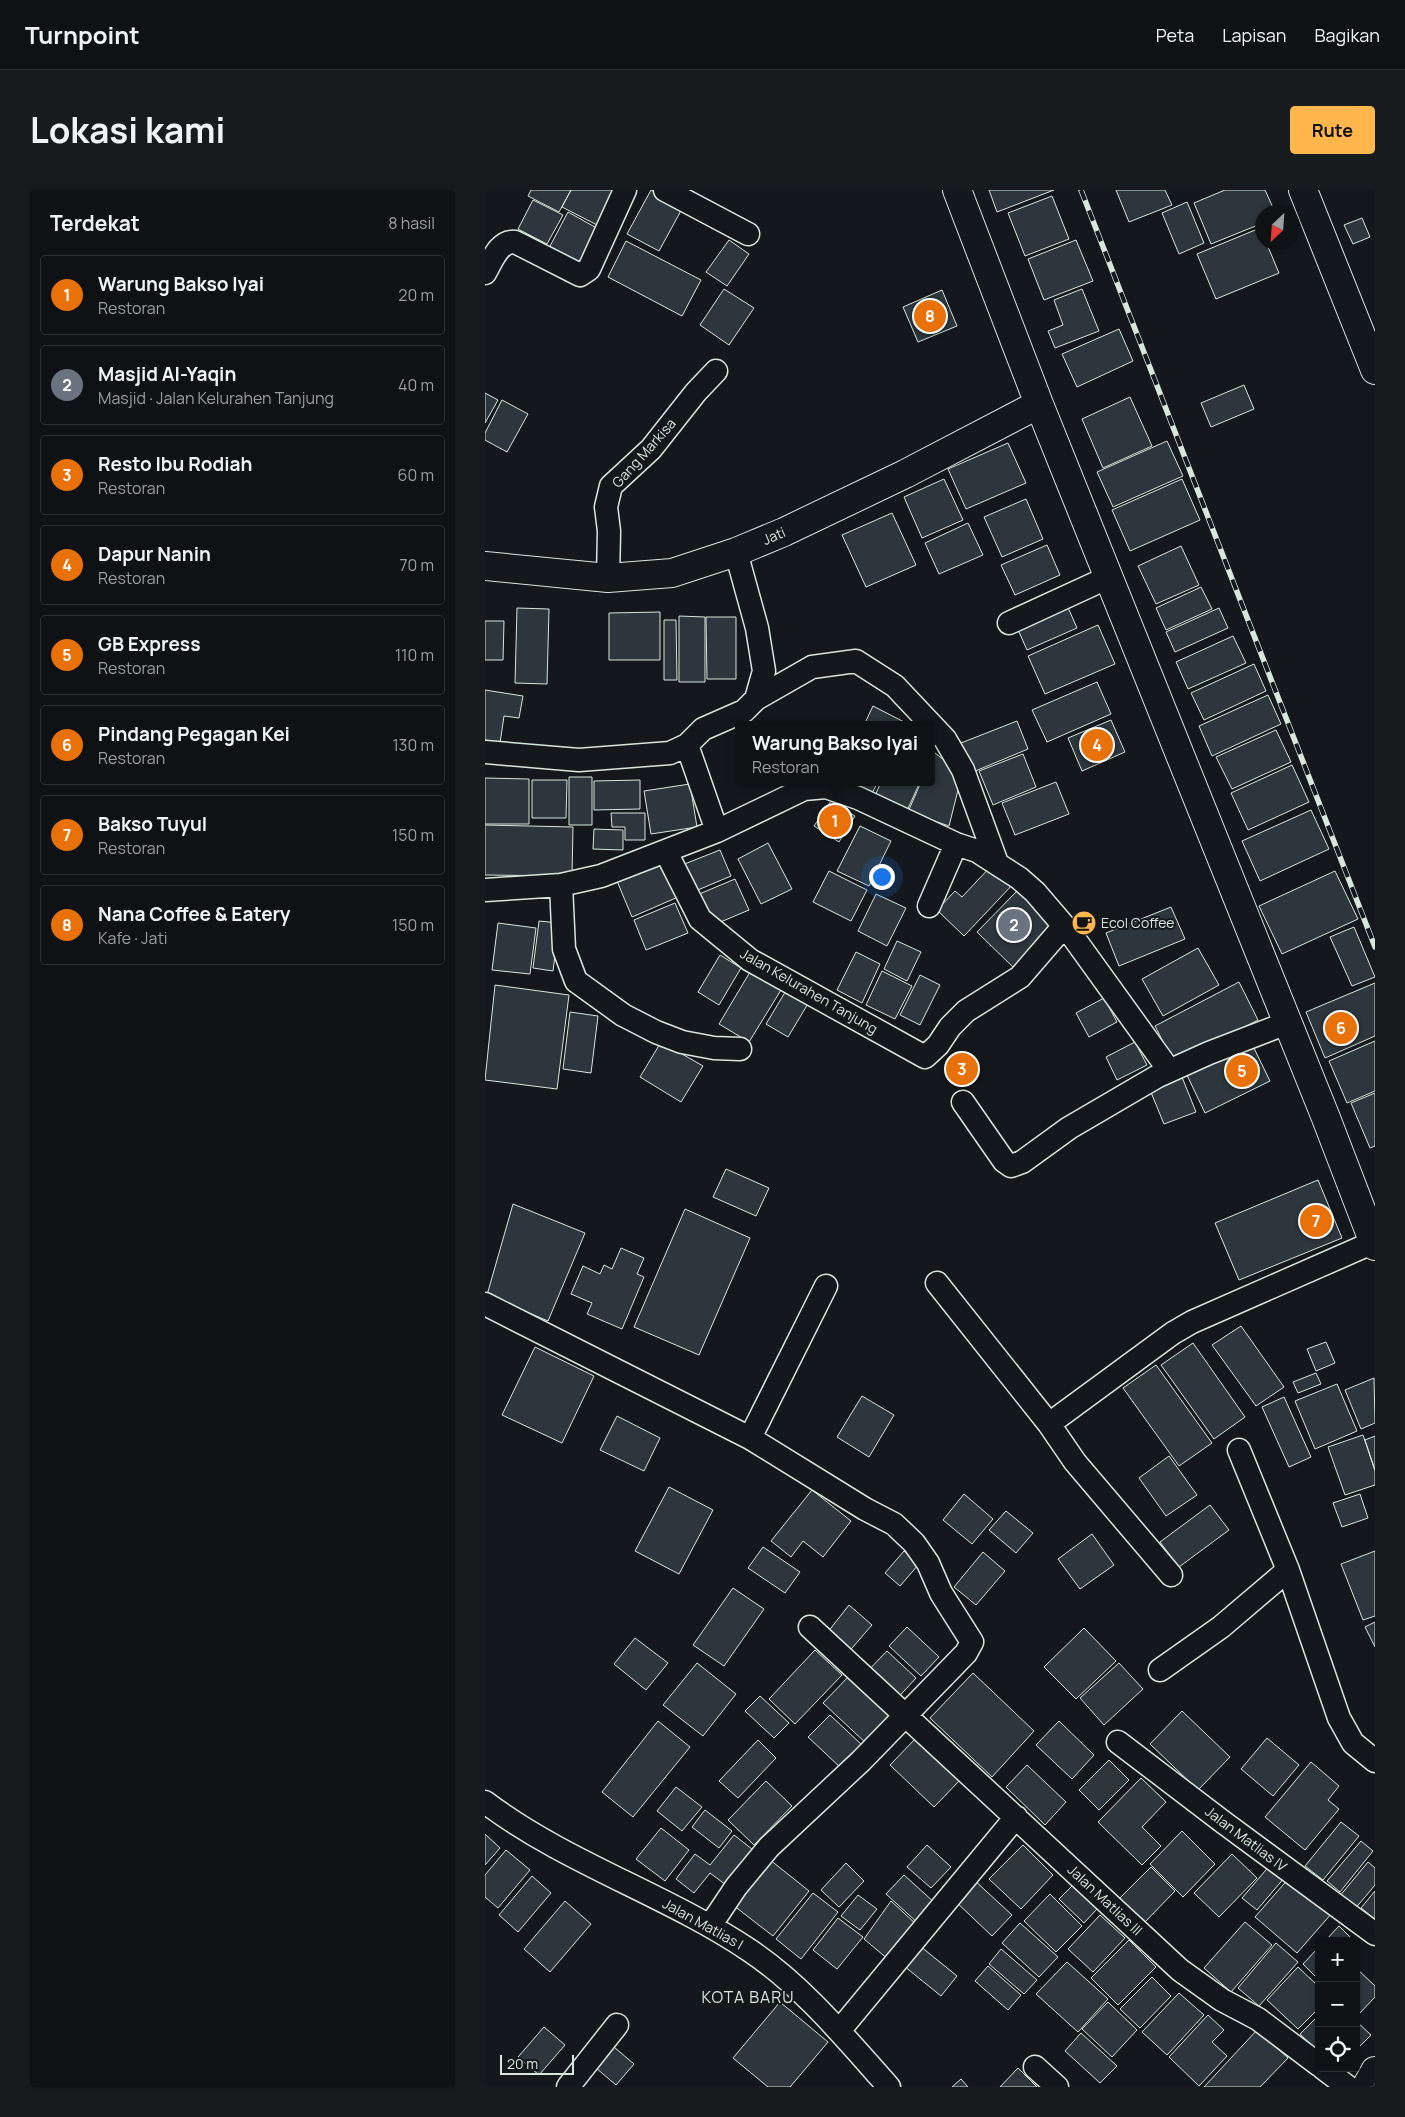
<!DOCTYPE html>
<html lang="id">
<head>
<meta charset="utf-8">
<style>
	body { margin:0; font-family:Manrope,sans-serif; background:#181b1e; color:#f1f3f6 }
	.controls { position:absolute; right:15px; bottom:15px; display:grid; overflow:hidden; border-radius:5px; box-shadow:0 1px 4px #0004 }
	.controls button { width:45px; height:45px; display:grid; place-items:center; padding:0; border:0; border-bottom:1px solid #2f3234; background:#0f1215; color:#f1f3f6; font:25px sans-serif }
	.compass { position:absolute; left:770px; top:15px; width:45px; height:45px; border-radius:50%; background:#0f1215; box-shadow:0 1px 4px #0004; rotate:205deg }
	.scale { position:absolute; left:15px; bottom:12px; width:74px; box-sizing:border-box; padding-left:5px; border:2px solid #d8e6dc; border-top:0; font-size:14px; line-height:18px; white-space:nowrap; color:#d8e6dc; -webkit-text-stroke:4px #14181c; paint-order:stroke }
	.you { position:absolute; left:396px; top:686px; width:18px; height:18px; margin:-12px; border:4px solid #fff; border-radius:50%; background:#1a73e8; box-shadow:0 0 0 8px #1a73e833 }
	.badge { display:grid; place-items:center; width:32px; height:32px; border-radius:50%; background:#ffb74d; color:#fff; font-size:16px; font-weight:700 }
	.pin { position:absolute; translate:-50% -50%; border:2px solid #fff; box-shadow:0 1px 5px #0006 }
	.popup { position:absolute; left:250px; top:531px; width:200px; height:65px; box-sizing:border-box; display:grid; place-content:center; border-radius:5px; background:#0f1215; filter:drop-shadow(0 1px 4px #0005); font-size:16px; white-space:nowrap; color:#9b9ea0 }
	.popup b { font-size:19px; color:#f1f3f6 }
	.popup::after { content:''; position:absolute; left:50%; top:100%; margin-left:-10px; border:10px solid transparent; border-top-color:#0f1215 }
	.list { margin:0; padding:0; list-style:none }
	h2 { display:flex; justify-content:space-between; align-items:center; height:65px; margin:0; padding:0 20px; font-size:21px }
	h2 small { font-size:16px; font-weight:400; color:#9b9ea0 }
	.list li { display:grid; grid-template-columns:32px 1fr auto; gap:15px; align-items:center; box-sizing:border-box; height:80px; margin:0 10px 10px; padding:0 10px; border:1px solid #2f3234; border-radius:5px }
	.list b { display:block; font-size:19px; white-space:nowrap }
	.list p { margin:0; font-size:16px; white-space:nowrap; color:#9b9ea0 }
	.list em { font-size:16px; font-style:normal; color:#9b9ea0 }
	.icon { flex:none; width:28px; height:28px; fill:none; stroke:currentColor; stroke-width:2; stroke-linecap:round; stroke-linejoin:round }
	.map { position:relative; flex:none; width:890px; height:1897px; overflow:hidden; border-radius:5px }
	header { display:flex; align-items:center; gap:30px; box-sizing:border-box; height:70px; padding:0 25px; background:#0f1215; border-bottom:1px solid #2f3234 }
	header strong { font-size:24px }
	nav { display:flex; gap:28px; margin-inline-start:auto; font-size:18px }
	.intro { display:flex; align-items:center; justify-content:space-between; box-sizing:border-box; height:120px; padding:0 30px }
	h1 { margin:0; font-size:35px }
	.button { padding:12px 22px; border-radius:5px; background:#ffb74d; color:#111; font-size:18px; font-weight:700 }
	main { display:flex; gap:30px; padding:0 30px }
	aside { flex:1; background:#0f1215; border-radius:5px; box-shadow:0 1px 4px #0004 }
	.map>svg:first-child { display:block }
</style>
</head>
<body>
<header>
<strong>Turnpoint</strong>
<nav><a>Peta</a><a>Lapisan</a><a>Bagikan</a></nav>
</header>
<div class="intro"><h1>Lokasi kami</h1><a class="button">Rute</a></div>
<main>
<aside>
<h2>Terdekat<small>8 hasil</small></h2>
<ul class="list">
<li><span class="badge" style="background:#e8710a">1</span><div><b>Warung Bakso Iyai</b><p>Restoran</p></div><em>20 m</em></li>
<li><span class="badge" style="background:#6b7280">2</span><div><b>Masjid Al-Yaqin</b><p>Masjid · Jalan Kelurahen Tanjung</p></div><em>40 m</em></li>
<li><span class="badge" style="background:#e8710a">3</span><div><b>Resto Ibu Rodiah</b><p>Restoran</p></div><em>60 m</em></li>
<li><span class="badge" style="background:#e8710a">4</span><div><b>Dapur Nanin</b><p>Restoran</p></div><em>70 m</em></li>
<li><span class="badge" style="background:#e8710a">5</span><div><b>GB Express</b><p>Restoran</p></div><em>110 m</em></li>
<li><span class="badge" style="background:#e8710a">6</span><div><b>Pindang Pegagan Kei</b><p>Restoran</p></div><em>130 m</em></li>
<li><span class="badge" style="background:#e8710a">7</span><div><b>Bakso Tuyul</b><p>Restoran</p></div><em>150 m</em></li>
<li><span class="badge" style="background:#e8710a">8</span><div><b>Nana Coffee &amp; Eatery</b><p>Kafe · Jati</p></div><em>150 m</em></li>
</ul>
</aside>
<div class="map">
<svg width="890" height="1897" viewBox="0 0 890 1897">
	<rect width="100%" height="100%" fill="#14181c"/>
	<path fill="#2c363c" stroke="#d8e6dc" d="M46,0H86L74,22L43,6Z
		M86,0H133L114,36L77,17Z
		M166,0L198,17L174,61L142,44Z
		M504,0H569L512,22Z
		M631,0H680L687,15L644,32Z
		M740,0H780L790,22H778V33L726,54L709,13Z
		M567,6L584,49L540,66L523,23Z
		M48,10L78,25L62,54L33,39Z
		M702,12L719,53L694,64L677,23Z
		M83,22L117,41L98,76L64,58Z
		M877,28L885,47L868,54L859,35Z
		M775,38L778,52H781L794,83L731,109L712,64Z
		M244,50L264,64L242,96L221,82Z
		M591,50L608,91L559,110L543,69Z
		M141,51L216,90L197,126L123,87Z
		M239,99L269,118L244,155L215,135Z
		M597,99L614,141L570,158L563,141L578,135L569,110Z
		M457,100L472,136L433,152L418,117Z
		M634,139L648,171L592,197L577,164Z
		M759,195L769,219L726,237L716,213Z
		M0,203L13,210L0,233Z
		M645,207L667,256L618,278L597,229Z
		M17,210L43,224L22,262L0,250V243Z
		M682,251L698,286L628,317L612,282Z
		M523,253L541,293L481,319L463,279Z
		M459,289L478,330L437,348L419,307Z
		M697,289L715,330L645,361L627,320Z
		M541,309L558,349L517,367L499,327Z
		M407,323L431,375L381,397L357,345Z
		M483,333L498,365L454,384L440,353Z
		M562,355L575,385L530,405L516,375Z
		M696,356L714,395L671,414L653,376Z
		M716,397L727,419L681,440L671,418Z
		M581,413L592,438L542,460L531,435Z
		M32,418L64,419L62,494L30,493Z
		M734,418L743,438L690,462L681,442Z
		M175,422V470H124V423Z
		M194,426L220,427V492H194Z
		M221,427H251V489H222Z
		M179,430H191L192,490H179Z
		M0,431H19L18,470H0Z
		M613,435L630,474L560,504L543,466Z
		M748,446L761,473L703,499L691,472Z
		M769,474L781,501L719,530L706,503Z
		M612,492L626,524L562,552L547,520Z
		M0,500L38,506L34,528L19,526L15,553L0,550Z
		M783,505L796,534L727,566L714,536Z
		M388,516L421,533L420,535H379Z
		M626,530L640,562L597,581L583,548Z
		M532,531L543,559L488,582L476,553Z
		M791,540L806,572L747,599L731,567Z
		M450,563L477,584L464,636L423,622L436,592H446V571Z
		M538,564L551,597L508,615L494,581Z
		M807,575L824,612L763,640L746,603Z
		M84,587H107V635H84Z
		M0,588L44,589V634H0Z
		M47,590H82L81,628H47Z
		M155,590V619L109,620V591Z
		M351,592H393L384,609Z
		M396,592H435L421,623L389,608Z
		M571,592L584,624L530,645L517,613Z
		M205,594L212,637L166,644L159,601Z
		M346,611L370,626L354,652L329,636Z
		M826,620L844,659L775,691L757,651Z
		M126,623H160V650H140V637H127Z
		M0,635L88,637L87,686L0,685Z
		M375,636L406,651L384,696L352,681Z
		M109,639L138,640V660L108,659Z
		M283,653L307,699L276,714L253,669Z
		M235,660L246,686L208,702L197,675Z
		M178,672L193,707L147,727L132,691Z
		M509,673L530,692L479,746L452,720L470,701L477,707Z
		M344,681L382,700L366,731L328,712Z
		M850,681L873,729L797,764L774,716Z
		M250,689L264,720L226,736L212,705Z
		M535,698L573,735L530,779L492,742Z
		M391,704L421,718L402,756L373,741Z
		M190,713L203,743L161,760L149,730Z
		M686,717L700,749L634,776L621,743Z
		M54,731L74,733L68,781L48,778Z
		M13,733L51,738L45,784L7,780Z
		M869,737L890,787L867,796L845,747Z
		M412,751L436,762L422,791L399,779Z
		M713,758L734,795L678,826L657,789Z
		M371,762L395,774L377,813L352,800Z
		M235,765L256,778L234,815L213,802Z
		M397,781L427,796L410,829L381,815Z
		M265,782L296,800L264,852L234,834Z
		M435,785L455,795L435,835L415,825Z
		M754,792L773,830L689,873L670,836Z
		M890,793V846L840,868L821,822Z
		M10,795L84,805L72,899L0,890Z
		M302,799L324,812L303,847L281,834Z
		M619,808L632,832L604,847L591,823Z
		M85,822L113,826L106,883L78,879Z
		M890,851V901L862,913L844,871Z
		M176,852L218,876L196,912L155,887Z
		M650,852L662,875L632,890L621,867Z
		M766,852L785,891L720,923L701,883Z
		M479,862L494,884L476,897L460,874Z
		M697,887L711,922L679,934L665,900Z
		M890,903V956L885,958L866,913Z
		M241,979L284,998L271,1026L228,1007Z
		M833,990L857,1048L754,1090L730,1033Z
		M28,1014L100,1043L63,1131L2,1105Z
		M200,1019L265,1048L214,1165L149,1137Z
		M136,1058L159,1068L152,1084L159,1087L137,1139L102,1124L107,1113L86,1104L98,1076L115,1084L119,1075L127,1079Z
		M756,1136L799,1197L771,1216L727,1155Z
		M841,1152L850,1173L831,1181L822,1159Z
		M708,1153L760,1227L729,1249L676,1175Z
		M50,1157L109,1186L77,1253L17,1225Z
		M671,1175L727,1253L694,1276L638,1198Z
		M831,1183L836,1194L813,1203L808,1192Z
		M889,1188L890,1233L876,1239L860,1200Z
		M852,1194L872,1241L830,1259L810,1211Z
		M377,1206L409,1225L384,1267L352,1247Z
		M799,1207L826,1267L804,1277L777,1217Z
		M132,1226L175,1248L159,1281L115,1260Z
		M878,1245L890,1281V1295L860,1305L843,1257Z
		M890,1246V1280L880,1250Z
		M684,1266L712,1305L681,1326L654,1288Z
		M184,1297L228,1320L194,1384L150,1361Z
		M327,1300L366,1331L338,1367L318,1351L306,1367L286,1351Z
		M479,1304L508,1329L487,1354L458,1330Z
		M875,1304L883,1328L857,1337L848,1313Z
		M725,1315L744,1340L694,1377L675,1352Z
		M521,1321L548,1343L531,1363L504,1340Z
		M607,1344L629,1375L595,1399L573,1369Z
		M278,1357L315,1382L300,1403L263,1378Z
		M419,1361L434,1374L415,1396L400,1383Z
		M890,1361V1426L878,1430L856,1374Z
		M498,1362L520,1381L491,1415L469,1397Z
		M248,1398L279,1419L239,1476L208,1455Z
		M364,1415L387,1435L361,1465L339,1447Z
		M890,1432V1457L880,1437Z
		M422,1437L454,1467L436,1486L404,1456Z
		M599,1438L631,1471L591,1509L559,1477Z
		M150,1448L183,1473L161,1500L129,1474Z
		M330,1460L357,1485L310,1534L284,1509Z
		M402,1461L431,1488L408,1513L378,1486Z
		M212,1473L251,1504L218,1546L178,1515Z
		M634,1473L658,1499L619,1535L595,1508Z
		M367,1483L411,1524L382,1554L338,1513Z
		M488,1483L549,1541L507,1587L445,1528Z
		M275,1506L304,1533L289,1548L260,1521Z
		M697,1521L745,1567L713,1600L665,1554Z
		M345,1525L378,1556L356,1578L323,1547Z
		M173,1531L205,1557L148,1627L117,1602Z
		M574,1531L609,1565L587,1589L551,1555Z
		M432,1547L476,1589L449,1617L405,1575Z
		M782,1548L814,1575L788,1606L756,1579Z
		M273,1550L291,1568L253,1608L234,1591Z
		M624,1570L644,1590L614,1620L594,1600Z
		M826,1572L854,1596L843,1610L854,1619L820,1660L780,1627Z
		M542,1575L581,1612L560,1635L521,1597Z
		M656,1588L681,1612L657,1637L676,1656L657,1675L613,1632Z
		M281,1591L307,1616L269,1655L243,1630Z
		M191,1597L217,1617L197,1641L172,1621Z
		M220,1620L247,1641L234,1658L207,1637Z
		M856,1632L874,1646L838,1690L820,1676Z
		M176,1638L204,1660L180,1691L151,1669Z
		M697,1641L730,1674L698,1707L665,1674Z
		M0,1644L15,1658L0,1675Z
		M249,1645L272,1663L245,1698L225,1683L209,1703L191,1689L210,1664L225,1675Z
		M876,1651L888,1661L855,1702L842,1691Z
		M442,1655L466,1677L446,1698L422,1677Z
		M538,1655L568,1685L536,1719L504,1689Z
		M21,1660L45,1680L13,1718L0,1707V1685Z
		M747,1664L772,1688L734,1727L709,1703Z
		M284,1669L324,1701L288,1746L248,1715Z
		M883,1672L890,1678V1695L869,1720L854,1707Z
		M361,1673L379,1691L354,1717L336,1700Z
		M786,1674L800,1687L772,1720L757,1708Z
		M666,1677L690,1701L658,1734L633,1710Z
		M419,1685L451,1714L434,1734L401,1704Z
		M47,1686L66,1703L33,1742L14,1725Z
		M805,1687L847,1723L812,1763L770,1727Z
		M488,1689L527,1725L507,1746L469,1710Z
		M588,1695L612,1719L599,1733L574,1709Z
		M890,1701V1729L876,1718Z
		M328,1703L353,1722L316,1769L291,1749Z
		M565,1704L597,1736L571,1762L539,1731Z
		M373,1705L392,1719L375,1740L356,1726Z
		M80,1711L106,1734L65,1782L39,1759Z
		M406,1711L432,1735L404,1770L379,1749Z
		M615,1725L640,1748L608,1782L583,1759Z
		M353,1728L378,1747L352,1779L328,1760Z
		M760,1732L787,1755L746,1802L719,1778Z
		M535,1733L573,1767L554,1787L517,1753Z
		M854,1736L869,1751H840Z
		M644,1750L671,1777L633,1815L606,1788Z
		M791,1753L813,1772L774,1816L753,1798Z
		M435,1756L472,1786L456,1806L419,1776Z
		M834,1757V1790L818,1774Z
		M516,1759L552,1790L539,1804L504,1774Z
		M582,1772L623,1809L593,1842L551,1804Z
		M503,1776L536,1805L523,1820L490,1791Z
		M813,1777L834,1797V1818L813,1839L782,1810Z
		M871,1778L890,1796V1807L873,1825Z
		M667,1787L686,1806L655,1838L635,1819Z
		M694,1803L719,1825L682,1865L657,1842Z
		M295,1812L343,1852L305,1897H283L248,1868Z
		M623,1812L652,1840L627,1867L597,1839Z
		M723,1825L739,1840L727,1852L742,1866L714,1896L684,1867Z
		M834,1825V1862L815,1844Z
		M871,1831L886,1845L871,1860Z
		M59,1837L80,1855L54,1885L33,1867Z
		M772,1840L803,1868L775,1897H719Z
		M596,1843L632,1876L615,1893L580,1861Z
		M129,1857L149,1874L131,1895L111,1878Z
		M533,1878L552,1897H515Z
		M476,1889L483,1897H467Z"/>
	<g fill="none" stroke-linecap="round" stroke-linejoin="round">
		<defs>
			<path id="minor" d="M180,0L263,44
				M0,83C7,71 14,50 30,52L95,85L104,79L140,0
				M123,388L124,341L121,317L126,296L166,259L211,202L231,181
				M524,433L624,387
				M271,509L327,477L371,471L410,496L460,549L478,580L512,673
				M202,555L232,641
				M0,562L94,570L185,563L202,555L218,539L259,521L271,509L279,481L272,438L251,362
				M181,662L215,729L265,770L440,867L453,855L465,837L481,821L535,787L579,736
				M76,695L79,759L91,791L138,825L171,842L197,852L229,858L255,859
				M0,700L76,695L116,686L232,641L319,599L341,597L373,608L471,654L492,661L534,688L550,702L586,744L684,880
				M444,716L471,654
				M478,912L519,971L526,976L537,972L584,938L673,886L724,863L802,833
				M452,1093L564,1234
				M0,1114L265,1248L380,1319L409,1334L429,1353L443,1373L456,1403L487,1452L481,1463L376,1571L284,1657L251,1697L225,1736
				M265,1248L341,1096
				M754,1260L803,1380L854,1528L868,1553L890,1571
				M686,1385L590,1272L564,1234L688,1143L707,1132L889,1052
				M325,1437L695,1780L737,1810L773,1829L834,1875
				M675,1480L736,1437L803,1380
				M633,1552L738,1632L890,1744
				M0,1612C81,1673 180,1704 264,1760C318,1796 361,1849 404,1897
				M354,1841L531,1627
				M550,1877L572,1897
				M838,1878L863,1897
				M83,1897L132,1835"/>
			<path id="tertiary" d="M472,0L554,214L841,928L890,1056
				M0,376L123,388L187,383L251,362L299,342L420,284L554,214
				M881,1897L890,1881"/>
			<path id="primary" d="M818,0L890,180"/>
		</defs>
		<use href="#minor" stroke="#d8e6dc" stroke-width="25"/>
		<use href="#tertiary" stroke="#d8e6dc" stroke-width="30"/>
		<use href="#primary" stroke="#d8e6dc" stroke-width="30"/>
		<use href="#minor" stroke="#14181c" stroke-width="22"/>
		<use href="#tertiary" stroke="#14181c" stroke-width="28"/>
		<use href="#primary" stroke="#14181c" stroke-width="28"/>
		<defs>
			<path id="rail" d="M596,0L890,757"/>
		</defs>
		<use href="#rail" stroke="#d8e6dc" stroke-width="5.5"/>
		<use href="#rail" stroke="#14181c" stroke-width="4" stroke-dasharray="11" stroke-linecap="butt"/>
	</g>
	<defs>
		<symbol id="cafe-disc" viewBox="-11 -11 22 22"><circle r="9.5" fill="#ffb74d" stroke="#14181c"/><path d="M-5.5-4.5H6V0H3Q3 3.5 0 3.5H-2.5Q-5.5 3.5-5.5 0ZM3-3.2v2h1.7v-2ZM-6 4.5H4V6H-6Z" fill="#111"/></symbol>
	</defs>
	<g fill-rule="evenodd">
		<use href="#cafe-disc" x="585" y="719" width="28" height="28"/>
	</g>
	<g text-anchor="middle" stroke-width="4" stroke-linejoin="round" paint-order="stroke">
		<g font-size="14" fill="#d8e6dc" stroke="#14181c">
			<text transform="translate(159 263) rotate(-48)" y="5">Gang Markisa</text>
			<text transform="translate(289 346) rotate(-23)" y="5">Jati</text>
			<text transform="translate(324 801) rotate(30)" y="5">Jalan Kelurahen Tanjung</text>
			<text transform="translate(761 1649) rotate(37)" y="5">Jalan Matlias IV</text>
			<text transform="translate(620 1710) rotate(43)" y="5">Jalan Matlias III</text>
			<text transform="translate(218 1734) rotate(29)" y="5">Jalan Matlias I</text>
		</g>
		<g font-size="14" fill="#d8e6dc" stroke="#14181c" text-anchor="start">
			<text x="616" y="738">Ecol Coffee</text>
		</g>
		<g font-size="16" letter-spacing="1" fill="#d8e6dc" stroke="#14181c">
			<text x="263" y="1813">KOTA BARU</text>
		</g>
	</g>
</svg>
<div class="controls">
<button>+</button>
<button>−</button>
<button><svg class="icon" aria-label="locate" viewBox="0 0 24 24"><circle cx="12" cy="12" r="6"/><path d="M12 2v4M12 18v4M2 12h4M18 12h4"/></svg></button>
</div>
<svg class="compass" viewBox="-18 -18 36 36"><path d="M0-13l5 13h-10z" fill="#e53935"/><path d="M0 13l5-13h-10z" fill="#9b9ea0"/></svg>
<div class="scale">20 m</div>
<div class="you"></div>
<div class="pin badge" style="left:350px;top:631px;background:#e8710a">1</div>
<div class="popup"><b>Warung Bakso Iyai</b>Restoran</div>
<div class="pin badge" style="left:529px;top:735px;background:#6b7280">2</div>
<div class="pin badge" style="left:477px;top:879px;background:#e8710a">3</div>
<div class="pin badge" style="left:612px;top:555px;background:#e8710a">4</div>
<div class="pin badge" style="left:757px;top:881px;background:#e8710a">5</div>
<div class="pin badge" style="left:856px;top:838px;background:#e8710a">6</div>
<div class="pin badge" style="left:831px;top:1031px;background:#e8710a">7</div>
<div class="pin badge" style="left:445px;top:126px;background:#e8710a">8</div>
</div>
</main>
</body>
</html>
